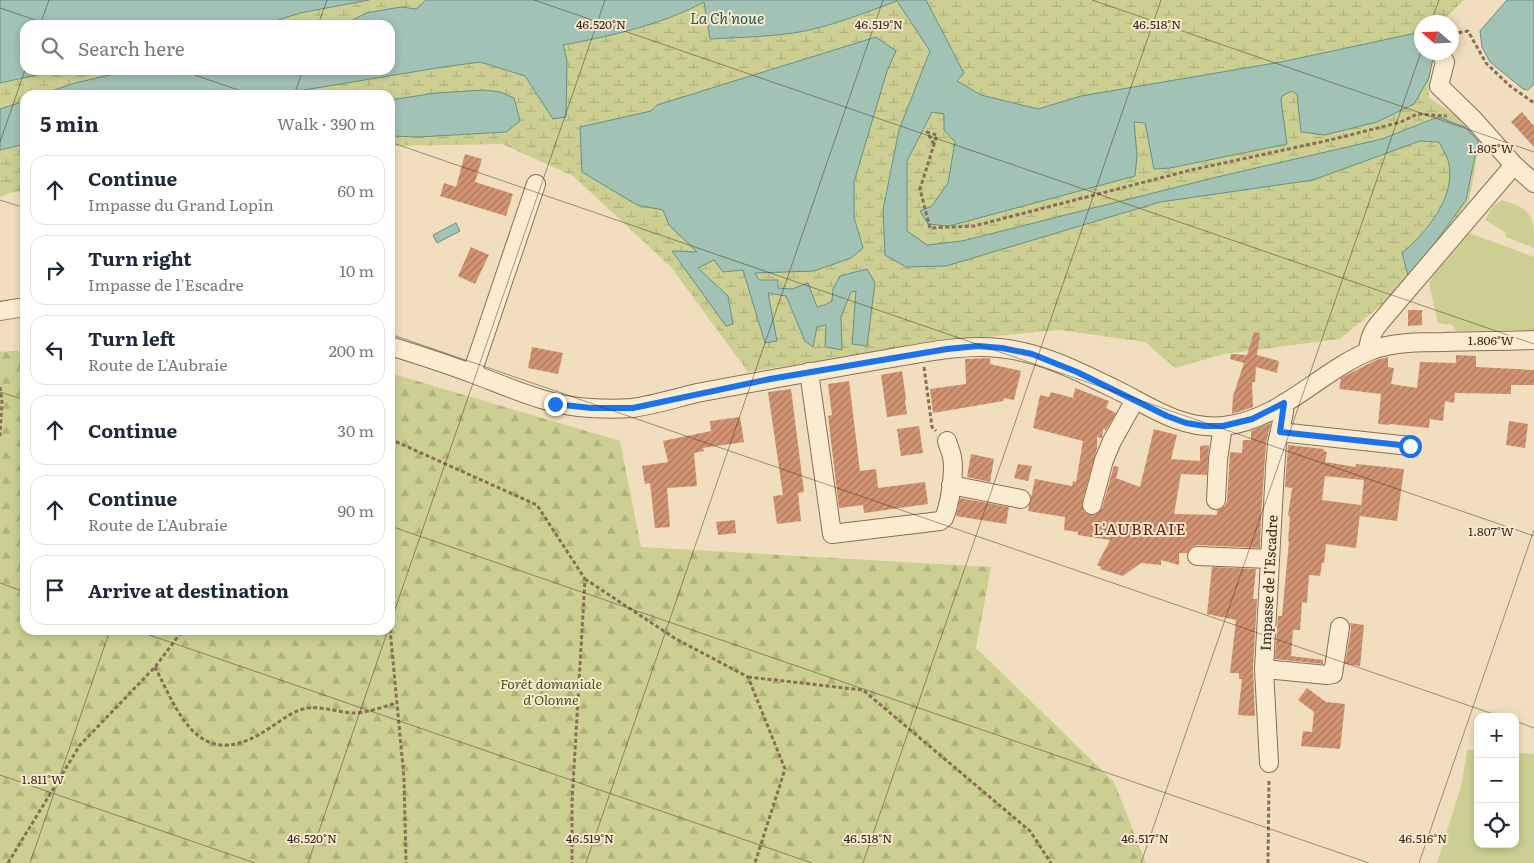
<!DOCTYPE html>
<html lang="en">
<head>
<meta charset="utf-8">
<style>
	body { margin:0; font-family:Literata,serif; background:#f2f2f3; color:#1f2937 }
	.controls { position:absolute; right:15px; bottom:15px; display:grid; overflow:hidden; border-radius:10px; box-shadow:0 2px 8px #0003 }
	.controls button { width:45px; height:45px; display:grid; place-items:center; padding:0; border:0; border-bottom:1px solid #e0e1e3; background:#fff; color:#1f2937; font:25px sans-serif }
	.compass { position:absolute; left:1414px; top:15px; width:45px; height:45px; border-radius:50%; background:#fff; box-shadow:0 2px 8px #0003; rotate:289deg }
	.stop { position:absolute; width:15px; height:15px; margin:-11px; border:4px solid #1a73e8; border-radius:50%; background:#fff }
	.stop.end { background:#1a73e8; border-color:#fff; box-shadow:0 1px 5px #0008 }
	.list { margin:0; padding:0; list-style:none }
	h2 { display:flex; justify-content:space-between; align-items:center; height:65px; margin:0; padding:0 20px; font-size:21px }
	h2 small { font-size:16px; font-weight:400; color:#747a83 }
	.list li { display:grid; grid-template-columns:32px 1fr auto; gap:15px; align-items:center; box-sizing:border-box; height:70px; margin:0 10px 10px; padding:0 10px; border:1px solid #e0e1e3; border-radius:15px }
	.list b { display:block; font-size:19px; white-space:nowrap }
	.list p { margin:0; font-size:16px; white-space:nowrap; color:#747a83 }
	.list em { font-size:16px; font-style:normal; color:#747a83 }
	.icon { flex:none; width:28px; height:28px; fill:none; stroke:currentColor; stroke-width:2; stroke-linecap:round; stroke-linejoin:round }
	.map { position:relative; flex:none; width:1534px; height:863px; overflow:hidden }
	.search { position:absolute; background:#fff; box-shadow:0 2px 8px #0003; left:20px; top:20px; width:375px; height:55px; display:flex; align-items:center; gap:12px; box-sizing:border-box; padding:0 18px; border-radius:15px; color:#747a83; font-size:19px }
	.panel { position:absolute; background:#fff; box-shadow:0 2px 8px #0003; left:20px; top:90px; width:375px; height:545px; border-radius:15px }
	.map>svg:first-child { display:block }
</style>
</head>
<body>
<div class="map">
<svg width="1534" height="863" viewBox="0 0 1534 863">
	<defs>
		<pattern id="forest-firs" width="22" height="20" patternUnits="userSpaceOnUse" patternTransform="scale(1.25)"><rect width="22" height="20" fill="#cccf91"/><path d="M5 1l3.5 6h-7zM16 11l3.5 6h-7z" fill="#b0b27c"/></pattern>
		<pattern id="wetland-marsh" width="20" height="14" patternUnits="userSpaceOnUse" patternTransform="scale(1.25)"><rect width="20" height="14" fill="#cccf91"/><path d="M1 5h8M5 5V1M11 12h8M15 12V8" fill="none" stroke="#b0b27c"/></pattern>
		<pattern id="building-hatch" width="6" height="6" patternUnits="userSpaceOnUse" patternTransform="scale(1.25)"><rect width="6" height="6" fill="#d19371"/><path d="M-1 1l2-2M0 6l6-6M5 7l2-2" fill="none" stroke="#ab785c"/></pattern>
	</defs>
	<rect width="100%" height="100%" fill="#f0debe"/>
	<path fill="#cccf91" d="M1502,200C1534,210 1534,217 1534,248L1506,237L1505,232L1485,220L1493,206Z
		M1469,233L1534,257V330L1456,331L1452,325L1438,323L1429,283L1436,271Z
		M1467,750H1478V844H1515V753L1534,754V863H1437L1462,783Z"/>
	<path fill="url(#forest-firs)" d="M25,350V630H390V373L620,441L641,547L991,567L976,648L1114,782L1146,863H0V352Z"/>
	<path fill="url(#wetland-marsh)" fill-rule="evenodd" d="M0,0H704L710,39C742,37 774,37 806,31C837,24 867,12 897,1L930,51L899,130L906,267L1160,202L1215,193L1420,141L1439,142C1442,148 1446,154 1448,160C1458,196 1428,231 1403,253L1409,279L1466,200L1478,141L1438,117L1382,139L1213,178L962,241L927,245L907,231V161L935,104L964,73L926,0H1464L1441,22H1422V52L1434,53L1429,78V98L1482,132L1469,201L1408,283L1340,339L1224,354L1175,368L1145,342L1059,330L954,340L748,372L671,267L573,176L502,144L390,146V95H25V191L9,193L0,197ZM25,25H390V70H25Z"/>
	<path fill="#a2c2b6" stroke="#689083" d="M0,0H369L300,13L263,25H25V70H60L0,83Z
		M426,0H926L964,73L957,81L981,95L1038,109L1081,96L1281,62L1421,32L1422,52L1434,53L1429,78L1414,104L1377,122L1325,135L1301,132L1297,94L1291,91L1282,96L1281,100L1287,144L1170,168L1154,169L1145,123L1134,122L1137,155L1135,176L949,226L928,224L920,211L932,206L948,183L955,142L944,130V114L932,112L907,161V231L927,245L962,241L1213,178L1382,139L1438,117L1465,127L1478,141L1466,200L1409,279L1402,253C1427,232 1458,195 1448,160C1446,154 1442,148 1439,142L1420,141L1313,180L1160,202L946,266L906,267L885,255L883,210L899,130L930,51L897,1C867,12 837,24 805,31C774,37 742,37 710,39L704,2C661,25 611,36 563,45L567,60L566,117L553,119L525,76L480,62L443,67L274,95H40L75,83L132,70H390V25H344L366,13L401,7L416,9Z
		M1507,0H1534V84L1528,90L1523,89L1490,62L1482,47L1480,31Z
		M876,37L896,51L887,71L854,182V217L863,248L851,258L814,271L755,273L759,280H778V288L792,289L808,283L817,307L825,305L832,301L833,289L840,276L867,269L875,283L867,346L852,344L856,291L851,292L841,317L842,350L825,347L826,325L817,327L813,347L805,341L786,296L768,293L777,341L765,343L743,270L723,272L714,260L698,268L728,296L733,324L726,326L672,251L697,252L669,225L663,210L637,205L582,172L580,127L651,111L657,105Z
		M484,90L500,92L514,98L520,121L506,132L418,137L390,136V100L436,93Z
		M25,101V144L0,150V109Z
		M456,223L460,231L437,243L433,235Z"/>
	<path fill="url(#building-hatch)" d="M1522,112L1534,126V147L1511,122Z
		M465,154L482,159L475,182L513,194L506,216L440,196L444,183L456,187Z
		M471,247L489,255L475,284L458,276Z
		M1408,310H1422V325L1408,326Z
		M1254,332L1260,333L1257,355L1279,361L1277,373L1256,367L1255,382H1252L1253,407L1232,414L1233,396L1244,363L1230,359L1231,354L1247,355Z
		M532,347L563,353L558,374L528,368Z
		M1456,355L1476,356V367L1534,370V385H1511V394L1455,393L1454,403L1445,401L1443,421L1430,419L1429,428L1390,424L1389,425L1378,424L1381,394L1339,389L1341,378L1376,360L1388,357V367L1394,368L1391,384L1417,388L1420,362L1456,363Z
		M990,358V364L1021,371L1014,400L1004,398L1003,401L933,413L930,389L966,384L965,359Z
		M902,371L906,399L905,400L907,414L887,417L881,375Z
		M849,381L860,471L876,469L878,488L925,482L928,504L864,513L863,505L839,508L828,416L832,415L828,384Z
		M1075,388L1109,401L1106,408L1116,413L1106,430L1103,429L1102,438L1097,437V448L1082,503L1084,512L1090,515H1095L1102,508L1114,466L1119,467L1116,478L1140,487L1154,429L1177,435L1171,459L1200,461V446L1209,445L1207,475L1181,474L1174,514L1217,515V510L1225,506L1227,501L1230,452L1242,453L1243,440H1251V431L1271,423L1266,443L1261,517L1260,548L1197,545L1192,547L1187,553H1179V565L1161,560V565L1141,563L1123,576L1100,569L1101,567L1097,565L1110,540L1078,535V532L1064,530L1065,517L1028,511L1035,479L1072,486L1073,481L1076,482L1083,441L1033,428L1040,395L1049,397L1051,392L1073,398Z
		M791,389L804,492L798,493L801,521L777,524L773,496L783,495L768,392Z
		M740,417L744,442L703,448L704,451L694,453L697,486L667,488L670,527L655,528L650,483L645,484L642,466L668,462L663,441L711,431L710,421Z
		M1509,421L1528,424L1525,448L1506,445Z
		M919,426L923,453L901,456L897,429Z
		M1288,445L1324,449V451L1327,452L1325,462L1356,467V464L1404,469L1397,521L1360,516L1364,480L1325,476L1322,500L1361,505L1356,548L1326,544L1324,563H1322L1320,576L1309,575L1307,603L1302,602L1300,630H1293L1291,656L1323,660V664L1275,659L1278,616H1282L1289,541H1288L1290,516H1288L1292,488L1285,487Z
		M971,454L994,459L990,482L967,477Z
		M1018,464L1032,466L1028,481L1014,478Z
		M960,498L1009,507L1006,524L956,516Z
		M735,520L736,533L718,535L716,522Z
		M1212,567L1256,569L1253,599H1257L1253,668L1255,716L1238,715L1242,679H1239V673H1230L1236,620L1207,614Z
		M1350,623L1364,625L1360,666L1345,664L1351,629Z
		M1307,688L1326,702L1345,704L1340,749L1301,746L1303,731L1312,732L1314,712L1298,700Z"/>
	<g fill="none" stroke-linecap="round" stroke-linejoin="round">
		<defs>
			<path id="minor" d="M1440,52L1445,62L1439,86L1473,119L1514,165
				M0,311L25,307
				M390,346C419,355 447,364 476,375C513,389 550,406 590,408C604,409 619,409 632,408C654,405 676,398 697,393C760,381 823,370 886,359C923,353 962,344 999,348C1043,352 1084,374 1123,393C1155,410 1186,430 1224,426C1281,420 1321,370 1372,350C1394,342 1421,342 1444,342C1474,341 1504,341 1534,340
				M1368,352C1369,339 1372,331 1381,321L1514,165L1534,183
				M809,372L832,534L940,521L944,518C950,504 956,468 951,453C950,449 948,445 947,441
				M472,373L536,184
				M1280,432L1410,446
				M951,485L1021,499
				M1216,500L1218,459L1223,426
				M1092,505L1104,460L1112,441L1135,400
				M1197,556L1270,559
				M1264,669L1327,675L1333,674L1340,627
				M1269,763L1264,669L1275,469L1277,444L1284,412V403"/>
		</defs>
		<use href="#minor" stroke="#8a6e56" stroke-width="20"/>
		<path stroke="#8a6e56" stroke-width="3" stroke-dasharray="4 2.5" stroke-linecap="butt" d="M1452,34L1468,31L1486,63L1510,86L1534,103
			M934,144L927,132L937,135L920,189L930,228L974,226L1191,170L1330,140L1401,122L1417,114L1447,116
			M924,367L932,427L936,431
			M390,381L391,362
			M0,387L2,401L0,436
			M390,439L537,505L585,579L572,802V863
			M585,579L676,639L748,677L785,769L755,863
			M390,629L404,778L406,863
			M155,667C178,712 198,770 260,734C273,727 290,712 303,709C320,705 335,712 352,713C364,714 385,706 397,703
			M748,677L863,690L1030,831L1051,863
			M8,863L80,745L155,667L183,630
			M1268,863L1269,779"/>
		<use href="#minor" stroke="#fbecd1" stroke-width="18"/>
	</g>
	<g fill="none" stroke-linecap="round" stroke-linejoin="round">
		<path stroke="#1a73e8" stroke-width="6" d="M555,404L591,408H633L770,379L947,349L978,346L1002,348L1032,354L1077,372L1167,416L1186,423L1205,426H1223L1252,419L1284,403L1280,432L1410,446"/>
	</g>
	<path fill="none" stroke="#38271b" stroke-width="1" stroke-opacity="0.45" d="M534,0L1534,344M1092,0L1534,152M0,8L50,25M1431,22L1439,0M40,25L49,0M318,25L327,0M180,70L253,95M294,95L303,70M0,142L25,70M390,142L1534,536M0,200L25,208M390,334L1502,717M0,392L25,400M390,526L1369,863M0,583L25,592M390,624L605,0M135,630L812,863M1515,721L1534,728M0,775L255,863M30,863L110,630M308,863L388,630M586,863L883,0M863,863L1161,0M1141,863L1422,49M1419,863L1534,530"/>
	<g text-anchor="middle" stroke-width="4" stroke-linejoin="round" paint-order="stroke">
		<g font-size="14" fill="#38271b" stroke="#f7e9ce">
			<text transform="translate(1269 583) rotate(-87)" y="5">Impasse de l'Escadre</text>
		</g>
		<g font-size="14" font-style="italic" fill="#4c5620" stroke="#f7e9ce">
			<text x="551" y="689">Forêt domaniale<tspan x="551" dy="16">d'Olonne</tspan></text>
		</g>
		<g font-size="15" font-style="italic" fill="#295953" stroke="#f7e9ce">
			<text x="727" y="24">La Ch'noue</text>
		</g>
		<g font-size="16" letter-spacing="1" fill="#672318" stroke="#f7e9ce">
			<text x="1140" y="535">L'AUBRAIE</text>
		</g>
	</g>
	<g font-size="12" text-anchor="middle" fill="#38271b" stroke="#f7e9ce" stroke-width="4" stroke-linejoin="round" paint-order="stroke">
		<text x="601" y="29">46.520°N</text>
		<text x="879" y="29">46.519°N</text>
		<text x="1157" y="29">46.518°N</text>
		<text x="1491" y="153">1.805°W</text>
		<text x="1491" y="345">1.806°W</text>
		<text x="1491" y="536">1.807°W</text>
		<text x="43" y="784">1.811°W</text>
		<text x="312" y="843">46.520°N</text>
		<text x="590" y="843">46.519°N</text>
		<text x="868" y="843">46.518°N</text>
		<text x="1145" y="843">46.517°N</text>
		<text x="1423" y="843">46.516°N</text>
	</g>
</svg>
<div class="controls">
<button>+</button>
<button>−</button>
<button><svg class="icon" aria-label="locate" viewBox="0 0 24 24"><circle cx="12" cy="12" r="6"/><path d="M12 2v4M12 18v4M2 12h4M18 12h4"/></svg></button>
</div>
<svg class="compass" viewBox="-18 -18 36 36"><path d="M0-13l5 13h-10z" fill="#e53935"/><path d="M0 13l5-13h-10z" fill="#747a83"/></svg>
<div class="stop" style="left:1410px;top:446px"></div>
<div class="stop end" style="left:555px;top:404px"></div>
<div class="search"><svg class="icon" aria-label="search" viewBox="0 0 24 24"><circle cx="10" cy="10" r="6"/><path d="M15 15l6 6"/></svg>Search here</div>
<section class="panel">
<h2>5 min<small>Walk · 390 m</small></h2>
<ul class="list">
<li><svg class="icon" aria-label="ahead" viewBox="0 0 24 24"><path d="M12 20V5M6 11l6-6 6 6"/></svg><div><b>Continue</b><p>Impasse du Grand Lopin</p></div><em>60 m</em></li>
<li><svg class="icon" aria-label="right" viewBox="0 0 24 24"><path d="M7 20v-9h11M14 6l5 5-5 5"/></svg><div><b>Turn right</b><p>Impasse de l'Escadre</p></div><em>10 m</em></li>
<li><svg class="icon" aria-label="left" viewBox="0 0 24 24"><path d="M17 20v-9H6M10 6l-5 5 5 5"/></svg><div><b>Turn left</b><p>Route de L'Aubraie</p></div><em>200 m</em></li>
<li><svg class="icon" aria-label="ahead" viewBox="0 0 24 24"><path d="M12 20V5M6 11l6-6 6 6"/></svg><div><b>Continue</b></div><em>30 m</em></li>
<li><svg class="icon" aria-label="ahead" viewBox="0 0 24 24"><path d="M12 20V5M6 11l6-6 6 6"/></svg><div><b>Continue</b><p>Route de L'Aubraie</p></div><em>90 m</em></li>
<li><svg class="icon" aria-label="arrive" viewBox="0 0 24 24"><path d="M6 21V4h12l-3 4 3 4H6"/></svg><div><b>Arrive at destination</b></div></li>
</ul>
</section>
</div>
</body>
</html>
